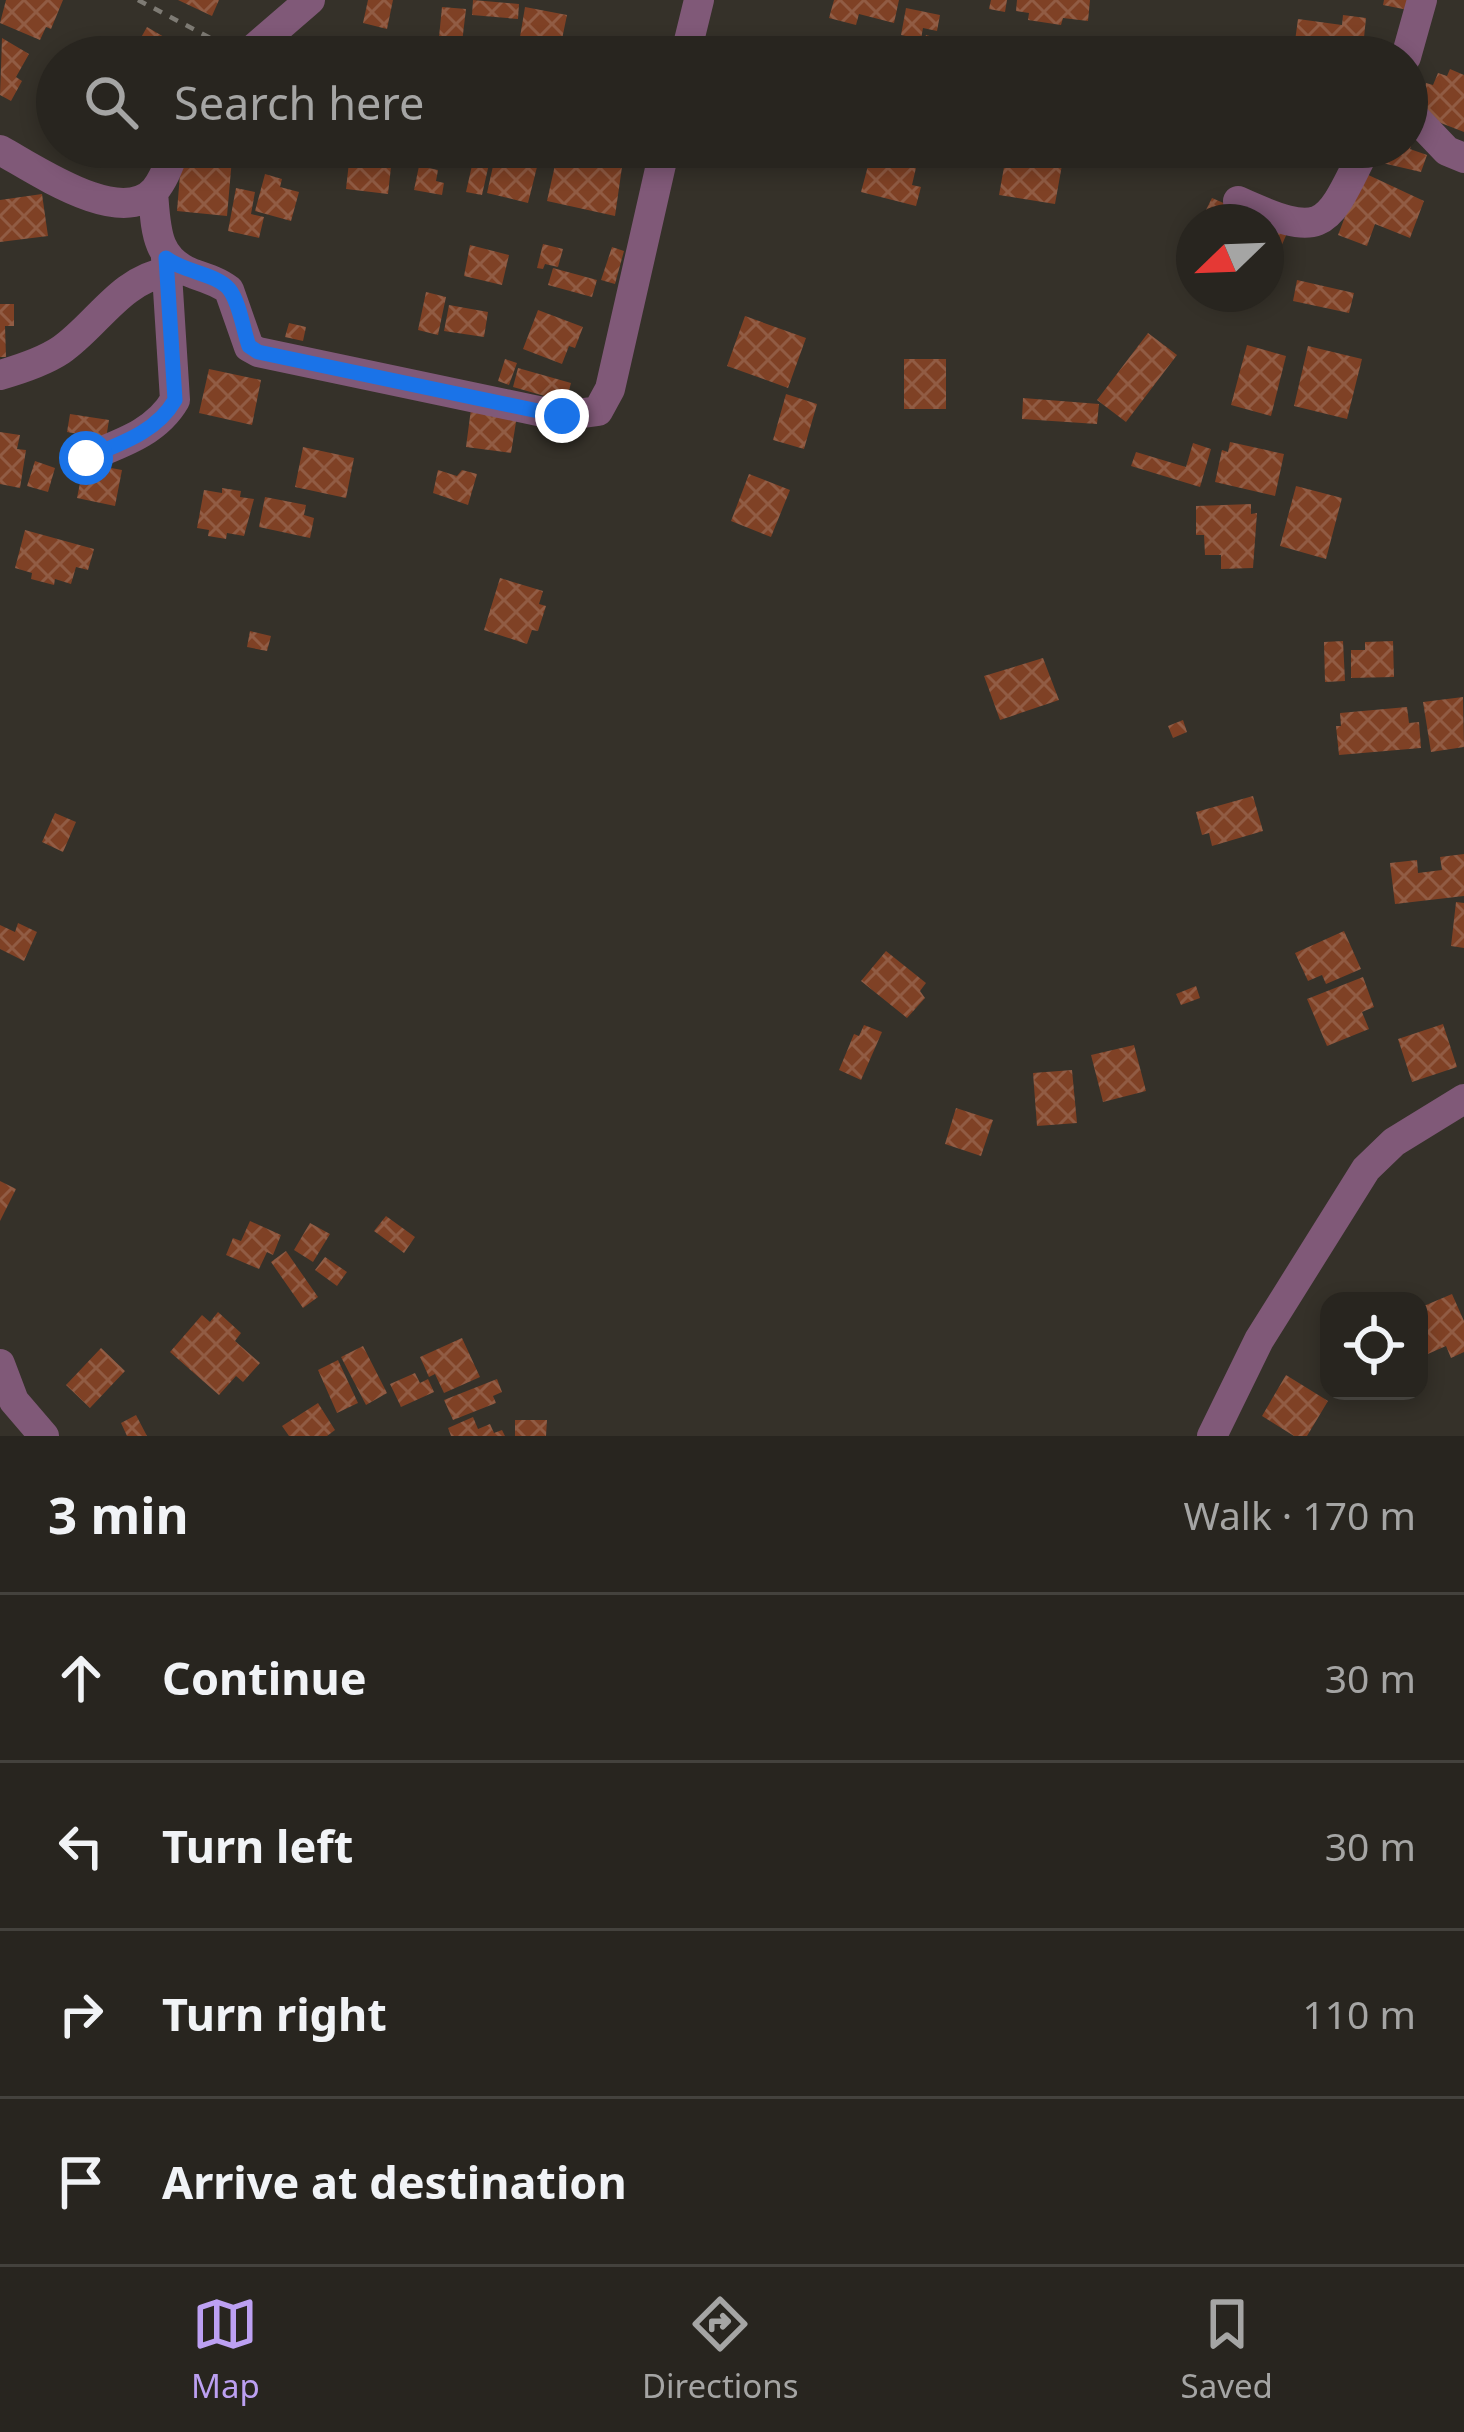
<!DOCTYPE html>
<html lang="en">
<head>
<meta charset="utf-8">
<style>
	body { margin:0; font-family:"Noto Sans",sans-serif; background:#34312c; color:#f1f3f6 }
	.controls { position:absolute; right:36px; bottom:36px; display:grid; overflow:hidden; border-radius:24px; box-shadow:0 6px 18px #0003 }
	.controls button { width:108px; height:108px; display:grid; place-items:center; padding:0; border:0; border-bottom:3px solid #44423d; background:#28251f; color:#f1f3f6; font:60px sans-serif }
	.compass { position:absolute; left:1176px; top:204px; width:108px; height:108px; border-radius:50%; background:#28251f; box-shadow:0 6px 18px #0003; rotate:247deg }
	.stop { position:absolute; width:36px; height:36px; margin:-27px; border:9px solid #1a73e8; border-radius:50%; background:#fff }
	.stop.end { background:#1a73e8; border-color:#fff; box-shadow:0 3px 12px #0008 }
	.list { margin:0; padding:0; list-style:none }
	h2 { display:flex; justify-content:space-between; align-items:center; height:156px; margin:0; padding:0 48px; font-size:51px }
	h2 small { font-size:39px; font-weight:400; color:#a5a5a4 }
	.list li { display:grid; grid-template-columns:78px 1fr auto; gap:36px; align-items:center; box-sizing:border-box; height:168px; padding:0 48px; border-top:3px solid #44423d }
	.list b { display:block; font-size:45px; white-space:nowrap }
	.list em { font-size:39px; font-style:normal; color:#a5a5a4 }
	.icon { flex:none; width:66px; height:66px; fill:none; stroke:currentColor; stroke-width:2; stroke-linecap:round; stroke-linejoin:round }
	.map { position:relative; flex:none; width:1464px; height:1436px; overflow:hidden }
	.search { position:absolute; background:#28251f; box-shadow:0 6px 18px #0003; left:36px; right:36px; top:36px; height:132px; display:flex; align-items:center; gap:30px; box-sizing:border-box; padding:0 42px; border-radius:66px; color:#a5a5a4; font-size:45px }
	.sheet { height:828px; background:#28251f }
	nav { display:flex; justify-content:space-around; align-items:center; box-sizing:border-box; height:168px; border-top:3px solid #44423d; background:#28251f; font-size:33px; color:#a5a5a4 }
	nav a { display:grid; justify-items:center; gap:6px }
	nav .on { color:#bca0f2 }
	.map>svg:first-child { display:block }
</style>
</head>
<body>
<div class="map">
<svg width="1464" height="1436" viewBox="0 0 1464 1436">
	<defs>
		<pattern id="building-cross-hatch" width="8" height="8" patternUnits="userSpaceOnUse" patternTransform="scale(3)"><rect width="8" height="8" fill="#7f4125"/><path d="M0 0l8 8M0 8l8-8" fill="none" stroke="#915c44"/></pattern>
	</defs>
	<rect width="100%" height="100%" fill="#353129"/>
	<path fill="url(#building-cross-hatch)" d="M6,0H63L51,29L46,27L40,40L0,23Z
		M178,0H219L212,16Z
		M368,0H393L387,29L363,23Z
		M473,0L519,4L518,19L472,15Z
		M834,0H899L894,23L859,14L856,25L829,18Z
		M991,0H1007L1005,12L989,9Z
		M1017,0H1090L1088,21L1063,18L1061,25L1028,20L1029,13L1016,11Z
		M1384,0H1410L1408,10L1383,5Z
		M442,7L466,9L461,51L438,47Z
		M525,7L567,15L561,44L540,41L539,46L519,43Z
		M906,8L940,15L937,31L923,28L921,39L901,35Z
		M1343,15L1366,18L1362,57L1293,56L1298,19L1342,25Z
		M147,27L183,48L178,57H130Z
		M926,35L988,52L986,57H908L912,43L923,46Z
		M2,38L29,54L16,77L22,81L11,101L0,95Z
		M803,44L848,55V57H799Z
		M613,46L634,52L636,47L665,57H610Z
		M1450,69L1464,75V132L1415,113L1426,83L1433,85L1438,73L1447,76Z
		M1407,138L1413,140L1410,149L1427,155L1421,172L1378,162L1383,147H1407Z
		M193,147H233L227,216L177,211L182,150L193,151Z
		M559,147H597L624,153L615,216L547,201Z
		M873,147L918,159L912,185L921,187L916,206L861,192Z
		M502,150L539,159L528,203L487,193L493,166L497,167Z
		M475,152L491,155L482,195L466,192Z
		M375,156L392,158L388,194L346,189L349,162L373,165Z
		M1006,156L1062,165L1055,204L999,195Z
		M419,166L438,170L436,181L444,183L442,195L414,190Z
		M1362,172L1424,201L1410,238L1375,224L1367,246L1338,235Z
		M265,174L282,179L280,187L299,192L291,221L255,211Z
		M236,188L255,192L251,214L264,217L259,238L228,231Z
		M42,194L48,236L0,242V200Z
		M1212,198L1288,231L1269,274L1266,273V222H1211L1202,218Z
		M543,244L563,249L558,267L545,264L543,269L537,268Z
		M470,245L509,255L502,285L464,276Z
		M612,247L624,251L615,284L601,280Z
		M553,268L597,280L592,297L548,285Z
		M1297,280L1354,293L1349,313L1293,301Z
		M426,292L446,297L438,335L418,330Z
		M0,304H14V326H5L6,357H0Z
		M449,305L488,312L484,337L444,331Z
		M538,310L583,327L575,348L569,346L562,364L523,349Z
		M745,316L806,338L788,388L727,366Z
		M289,323L306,327L303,341L285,337Z
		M1148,333L1177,355L1126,422L1097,400Z
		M1247,345L1286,356L1271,416L1231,405Z
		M1308,346L1362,359L1347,419L1294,406Z
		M505,359L517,363L509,385L498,381Z
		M904,359H946V409H904Z
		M518,368L571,383L566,402L513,387Z
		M209,369L261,380L252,425L199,413Z
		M786,394L817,404L804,449L773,440Z
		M1023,398L1099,404L1097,424L1022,419Z
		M471,409L517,416L511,453L466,447Z
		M70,414L109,420L106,439L67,432Z
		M0,432L20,435L17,449L26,450L20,488L0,484Z
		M1230,442L1284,454L1275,496L1215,482L1222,450L1228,452Z
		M1193,443L1211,449L1200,487L1131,466L1136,452L1186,467Z
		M303,447L354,458L346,498L295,487Z
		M35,461L55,468L48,492L27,486Z
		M84,463L122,470L115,506L77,498Z
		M438,470L457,476L462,470L477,474L468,505L433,493Z
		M749,474L790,490L771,537L731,521Z
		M1296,486L1342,498L1326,559L1280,546Z
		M222,488L241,491L240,497L254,499L244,536L227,533L226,539L208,536L209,530L197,528L204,490L222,493Z
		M265,497L306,505L304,515L314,518L310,538L259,527Z
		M1251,504V514L1257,513L1253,568L1221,569V555H1205L1204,535H1196V506Z
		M25,530L94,549L88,570L76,567L71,584L55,579L54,585L31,579L32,573L15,568Z
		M500,578L543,591L539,604L546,606L538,631L532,630L527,644L484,630Z
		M250,631L271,636L267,651L247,647Z
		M1343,641L1345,681L1325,682L1324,642Z
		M1393,641L1394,677L1351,678V650H1365V642Z
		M1043,658L1059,700L1000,720L984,676Z
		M1463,697L1464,747L1431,752L1423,702Z
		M1407,707L1409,723L1419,722L1421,748L1339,755L1336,726H1341L1340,713Z
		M1183,720L1187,732L1173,738L1168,726Z
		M1253,796L1263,831L1212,846L1209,833L1202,835L1196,812Z
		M55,813L76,822L63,852L42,842Z
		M1464,854V896L1395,904L1390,863L1417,860L1418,873L1442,870L1440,857Z
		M1456,902L1464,903V948L1451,946Z
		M18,923L37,932L24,961L0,949V925L15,932Z
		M1344,931L1361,969L1326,984L1322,975L1308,981L1295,953Z
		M886,951L926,983L920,991L925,998L907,1018L861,981Z
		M1363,977L1374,1007L1362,1012L1369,1029L1327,1046L1307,999Z
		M1196,986L1200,998L1181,1005L1176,994Z
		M1443,1024L1457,1067L1412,1082L1398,1039Z
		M864,1025L882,1032L861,1080L839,1070L854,1034L859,1036Z
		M1134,1045L1146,1091L1103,1102L1091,1055Z
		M1072,1070L1077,1123L1037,1126L1033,1073Z
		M956,1108L993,1120L981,1156L945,1144Z
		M0,1181L16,1189L0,1221Z
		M386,1216L415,1237L404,1253L374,1231Z
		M250,1221L281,1235L273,1255L267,1252L259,1269L226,1255L233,1238L241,1241Z
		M310,1223L330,1234L313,1262L294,1250Z
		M286,1251L318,1297L303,1308L271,1262Z
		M325,1257L347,1272L337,1286L315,1270Z
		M1452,1294L1464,1321V1352L1451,1358L1446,1346L1421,1357L1419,1308Z
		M218,1312L241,1333L235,1341L260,1363L243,1382L236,1376L219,1395L170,1352L202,1315L210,1322Z
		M462,1338L480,1377L444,1393L435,1374L429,1377L420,1357Z
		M363,1346L387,1393L366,1405L341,1357Z
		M101,1348L125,1371L90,1408L66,1385Z
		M338,1360L358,1403L337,1413L318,1370Z
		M415,1373L420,1383L428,1379L434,1392L401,1407L390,1384Z
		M1286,1375L1328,1401L1307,1436H1294L1262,1416Z
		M497,1379L502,1392L493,1396L496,1403L453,1420L444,1400Z
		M318,1403L335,1430L327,1436H289L282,1426Z
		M136,1415L147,1436H127L121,1423Z
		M473,1417L478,1429L490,1424L494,1433L502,1430L505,1436H451L448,1428Z
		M515,1420H547L546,1436H515Z"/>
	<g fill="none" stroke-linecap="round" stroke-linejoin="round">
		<path stroke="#7e7b74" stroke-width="4.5" stroke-dasharray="9 9" stroke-linecap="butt" d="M138,0L218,42"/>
		<path stroke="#805978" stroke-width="30" d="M244,57L310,0
			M685,57L699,0
			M1406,57L1422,0
			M1407,109L1447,151L1464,158
			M0,150C35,169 121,229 155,190C165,178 170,161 176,147
			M153,192C156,229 155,260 194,274C206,278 219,282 229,290L249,347L258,352L562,416L598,411L610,389L665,147
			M1238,201C1326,241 1326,228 1366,147
			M0,375C21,369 43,362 61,350C98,324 120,280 167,272
			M85,458C119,444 156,433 175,400L166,258
			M0,1364L14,1401L44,1436
			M1212,1436L1259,1340L1366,1169L1394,1142L1464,1099"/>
	</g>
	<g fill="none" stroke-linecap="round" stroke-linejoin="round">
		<path stroke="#1a73e8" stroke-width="15" d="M86,458C119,444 156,433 175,400L166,258C183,272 215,273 229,289C240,303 243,330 249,346L258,352L562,416"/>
	</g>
</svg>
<div class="controls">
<button><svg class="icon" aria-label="locate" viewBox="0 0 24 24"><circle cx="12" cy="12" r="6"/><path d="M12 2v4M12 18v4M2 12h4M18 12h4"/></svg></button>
</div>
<svg class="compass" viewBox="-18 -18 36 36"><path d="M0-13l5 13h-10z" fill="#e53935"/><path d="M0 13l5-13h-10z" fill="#a5a5a4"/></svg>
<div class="stop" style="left:86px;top:458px"></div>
<div class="stop end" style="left:562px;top:416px"></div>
<div class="search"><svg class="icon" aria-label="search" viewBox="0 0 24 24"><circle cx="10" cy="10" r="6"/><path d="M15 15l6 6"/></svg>Search here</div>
</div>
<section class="sheet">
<h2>3 min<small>Walk · 170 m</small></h2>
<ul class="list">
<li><svg class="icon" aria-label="ahead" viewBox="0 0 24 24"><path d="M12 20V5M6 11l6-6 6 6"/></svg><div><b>Continue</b></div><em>30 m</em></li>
<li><svg class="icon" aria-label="left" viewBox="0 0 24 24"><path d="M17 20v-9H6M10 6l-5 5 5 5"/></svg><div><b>Turn left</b></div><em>30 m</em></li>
<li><svg class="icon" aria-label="right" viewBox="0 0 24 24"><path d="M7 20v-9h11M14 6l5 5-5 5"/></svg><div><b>Turn right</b></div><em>110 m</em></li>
<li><svg class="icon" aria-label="arrive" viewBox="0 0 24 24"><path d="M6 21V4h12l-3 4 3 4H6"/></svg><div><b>Arrive at destination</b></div></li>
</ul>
</section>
<nav>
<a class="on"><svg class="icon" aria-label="map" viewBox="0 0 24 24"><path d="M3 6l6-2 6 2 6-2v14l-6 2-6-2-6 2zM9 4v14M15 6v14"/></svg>Map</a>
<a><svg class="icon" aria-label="directions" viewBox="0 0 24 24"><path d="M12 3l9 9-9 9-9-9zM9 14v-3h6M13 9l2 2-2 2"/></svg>Directions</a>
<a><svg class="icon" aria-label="saved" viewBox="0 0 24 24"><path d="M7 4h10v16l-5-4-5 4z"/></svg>Saved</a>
</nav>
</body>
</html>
